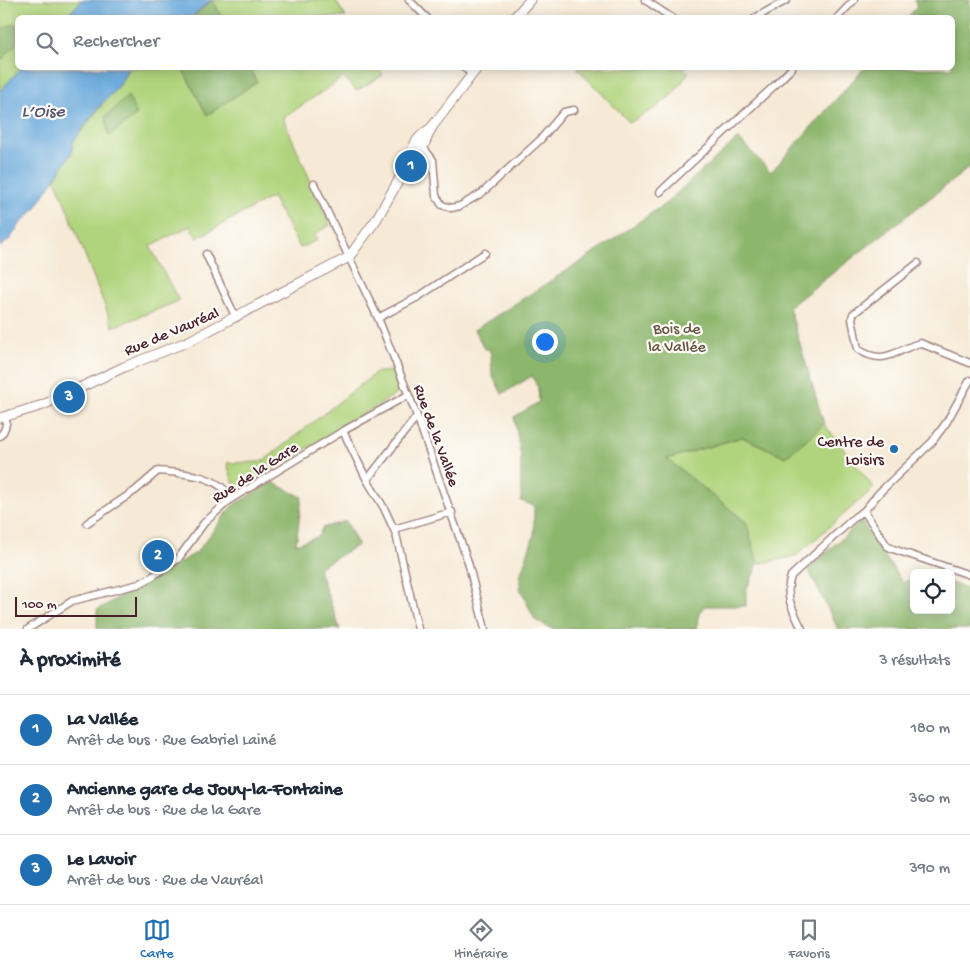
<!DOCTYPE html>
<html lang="fr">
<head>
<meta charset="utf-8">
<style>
	body { margin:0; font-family:"Gochi Hand",sans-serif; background:#f6f6f7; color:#1f2937 }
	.controls { position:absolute; right:15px; bottom:15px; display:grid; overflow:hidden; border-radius:8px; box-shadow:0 2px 12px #0003 }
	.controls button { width:45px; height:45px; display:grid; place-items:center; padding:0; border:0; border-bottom:1px solid #e0e1e3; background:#fff; color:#1f2937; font:25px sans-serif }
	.scale { position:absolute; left:15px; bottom:12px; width:122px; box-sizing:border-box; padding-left:5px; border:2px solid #4a1f2b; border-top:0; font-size:14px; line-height:18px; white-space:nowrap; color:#4a1f2b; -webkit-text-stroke:4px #fdfcf7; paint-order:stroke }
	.you { position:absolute; left:544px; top:341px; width:18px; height:18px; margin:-12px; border:4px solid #fff; border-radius:50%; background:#1a73e8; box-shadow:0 0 0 8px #1a73e833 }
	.badge { display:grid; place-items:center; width:32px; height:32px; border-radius:50%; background:#1f6fb2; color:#fff; font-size:16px; font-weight:700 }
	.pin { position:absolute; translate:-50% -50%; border:2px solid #fff; box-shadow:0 1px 5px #0006 }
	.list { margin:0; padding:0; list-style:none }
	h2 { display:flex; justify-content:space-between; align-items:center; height:65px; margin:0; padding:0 20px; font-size:21px }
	h2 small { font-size:16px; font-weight:400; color:#747a83 }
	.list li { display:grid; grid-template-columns:32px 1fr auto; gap:15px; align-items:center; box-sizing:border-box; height:70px; padding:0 20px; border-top:1px solid #e0e1e3 }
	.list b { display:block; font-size:19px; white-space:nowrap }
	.list p { margin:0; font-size:16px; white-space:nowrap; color:#747a83 }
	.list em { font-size:16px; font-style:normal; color:#747a83 }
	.icon { flex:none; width:28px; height:28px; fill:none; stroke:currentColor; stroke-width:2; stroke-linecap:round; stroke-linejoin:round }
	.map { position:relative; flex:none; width:970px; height:629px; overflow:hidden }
	.search { position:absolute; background:#fff; box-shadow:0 2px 12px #0003; left:15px; right:15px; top:15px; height:55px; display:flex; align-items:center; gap:12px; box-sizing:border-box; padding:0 18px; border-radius:8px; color:#747a83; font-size:19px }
	.sheet { height:275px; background:#fff }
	nav { display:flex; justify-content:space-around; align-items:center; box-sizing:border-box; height:70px; border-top:1px solid #e0e1e3; background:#fff; font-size:14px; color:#747a83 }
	nav a { display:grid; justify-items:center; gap:2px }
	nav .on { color:#1f6fb2 }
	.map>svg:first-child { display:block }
</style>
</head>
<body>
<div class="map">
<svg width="970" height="629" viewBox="0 0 970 629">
	<rect width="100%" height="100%" fill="#fdfcf7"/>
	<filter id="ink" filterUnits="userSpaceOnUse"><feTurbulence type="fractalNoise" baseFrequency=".02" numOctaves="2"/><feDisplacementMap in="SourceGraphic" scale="10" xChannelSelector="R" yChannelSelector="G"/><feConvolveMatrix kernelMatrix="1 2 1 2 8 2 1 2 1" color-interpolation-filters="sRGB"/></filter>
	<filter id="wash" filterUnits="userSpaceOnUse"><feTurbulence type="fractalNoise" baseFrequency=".0096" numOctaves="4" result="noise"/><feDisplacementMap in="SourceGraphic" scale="20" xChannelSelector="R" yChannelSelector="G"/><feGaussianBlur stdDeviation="1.12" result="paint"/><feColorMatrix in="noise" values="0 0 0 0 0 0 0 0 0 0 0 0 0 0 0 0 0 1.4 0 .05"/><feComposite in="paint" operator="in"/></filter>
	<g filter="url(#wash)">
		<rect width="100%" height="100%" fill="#f6e9d5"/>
		<path fill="#b0d47d" stroke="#7d7a54" d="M0,0H82L66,17L18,18V68H21L0,91Z
			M213,0H335L346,17H222Z
			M130,68H182L207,115L257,82L249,68H379L383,75L356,91L344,77L283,118L330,225L315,234L317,240L300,248L272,197L197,238L190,226L150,246L179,301L113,327L55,178L71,154L73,142Z
			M577,68H683L689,72L673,94L655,108L631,122L628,121Z
			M392,371L400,388L398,393L239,490C232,483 230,473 227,463L259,462L266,459L377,372Z
			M824,424L874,488L796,556L758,564L746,522L667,459L742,437L786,457Z"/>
		<path fill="#8cb66c" stroke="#6b6a4c" d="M212,0L222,17H193Z
			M914,0H970V167L789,307L824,424L786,457L742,437L667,459L746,522L758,564L746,590V606H704L699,614L696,629H552L535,620L520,588V576L534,535V506L521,501V457L514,417L539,402L538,388L532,376L502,394L492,374L491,355L489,349H485L474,330L585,259L666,203L738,138L771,172L864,68H952V18L908,17L917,7Z
			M11,25H17V43L0,62V28L3,29Z
			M182,68H249L257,82L207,115Z
			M128,96L137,115L109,136L105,117Z
			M272,482L302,497L296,544L319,536L322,528L346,521L358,545L318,568L340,629H97V610L196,553L232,506Z
			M861,521L903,583L914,578V610H951V583L970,590V629H838L808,569Z"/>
		<path fill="#68a8db" stroke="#596483" d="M82,0H212L191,17H66Z
			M21,68H130L127,70L120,85L99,107L73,142L71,154L35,209L20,224L10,239L0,247V91Z"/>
	</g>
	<g filter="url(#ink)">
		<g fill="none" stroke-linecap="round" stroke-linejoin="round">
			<defs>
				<path id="street" d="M409,0L427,18
					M645,0L672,18
					M755,18L787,0
					M837,18L854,0
					M465,68L471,74
					M423,147L433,160L436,196L442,205L451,208L460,206L482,193L540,140L564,112L574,110
					M314,184L378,318L417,416L468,562L485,629
					M660,192L774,86L792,68
					M206,254L236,318
					M918,263L853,314L852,319L858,349C884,367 896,350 920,343L970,363
					M378,318L418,297L485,253
					M343,431L367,480L384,508L396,534L418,629
					M0,436C5,431 7,423 6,416
					M367,480L417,416
					M864,511L887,546L893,549L970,575
					M87,523L136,490L158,471C182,473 219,474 231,499
					M394,529L452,512
					M28,629L72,601L139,584L150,578L178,559L204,523L231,499L343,431L408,395
					M802,629C793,610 784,597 791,576L856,516L864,511L879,493L932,442L946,423L970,380"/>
				<path id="secondary" d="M514,18L530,0
					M412,157C411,143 421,135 431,128
					M0,418L43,405L124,367L189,341L349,257L376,220L412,157L423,147L432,127L477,68"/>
			</defs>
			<use href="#street" stroke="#a08480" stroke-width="9"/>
			<use href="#secondary" stroke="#a08480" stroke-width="11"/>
			<use href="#street" stroke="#fff" stroke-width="6"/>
			<use href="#secondary" stroke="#fff" stroke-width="9"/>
		</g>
	</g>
	<circle fill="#1f6fb2" stroke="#fdfcf7" stroke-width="2" cx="894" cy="449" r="5"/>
	<g text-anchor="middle" stroke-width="4.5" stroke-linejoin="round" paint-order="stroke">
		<g font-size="16" fill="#695544" stroke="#fdfcf7">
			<text x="677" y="333">Bois de<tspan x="677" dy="18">la Vallée</tspan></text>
		</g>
		<g font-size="16" fill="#4a1f2b" stroke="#fdfcf7">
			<text transform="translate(171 330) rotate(-23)" y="6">Rue de Vauréal</text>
			<text transform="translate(438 435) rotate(70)" y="6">Rue de la Vallée</text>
			<text transform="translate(254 471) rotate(-33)" y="6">Rue de la Gare</text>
		</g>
		<g font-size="16" fill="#4a1f2b" stroke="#fdfcf7" text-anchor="end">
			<text x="884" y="446">Centre de<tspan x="884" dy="18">Loisirs</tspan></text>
		</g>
		<g font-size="18" font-style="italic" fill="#565671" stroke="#fdfcf7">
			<text x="43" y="116">L’Oise</text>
		</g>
	</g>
</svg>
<div class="controls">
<button><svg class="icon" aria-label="locate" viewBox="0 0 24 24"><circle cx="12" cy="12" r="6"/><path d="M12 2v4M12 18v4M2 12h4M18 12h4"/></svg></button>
</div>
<div class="scale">100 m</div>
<div class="you"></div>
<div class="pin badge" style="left:411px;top:166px">1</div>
<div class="pin badge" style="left:158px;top:556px">2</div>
<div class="pin badge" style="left:69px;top:397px">3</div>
<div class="search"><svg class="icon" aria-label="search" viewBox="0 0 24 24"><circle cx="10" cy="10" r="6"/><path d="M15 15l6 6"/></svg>Rechercher</div>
</div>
<section class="sheet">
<h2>À proximité<small>3 résultats</small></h2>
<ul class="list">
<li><span class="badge">1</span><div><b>La Vallée</b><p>Arrêt de bus · Rue Gabriel Lainé</p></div><em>180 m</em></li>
<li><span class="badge">2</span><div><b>Ancienne gare de Jouy-la-Fontaine</b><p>Arrêt de bus · Rue de la Gare</p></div><em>360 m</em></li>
<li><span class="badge">3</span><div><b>Le Lavoir</b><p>Arrêt de bus · Rue de Vauréal</p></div><em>390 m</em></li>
</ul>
</section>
<nav>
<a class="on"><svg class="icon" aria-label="map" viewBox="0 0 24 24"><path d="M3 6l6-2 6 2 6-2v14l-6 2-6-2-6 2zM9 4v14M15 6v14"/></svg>Carte</a>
<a><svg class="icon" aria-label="directions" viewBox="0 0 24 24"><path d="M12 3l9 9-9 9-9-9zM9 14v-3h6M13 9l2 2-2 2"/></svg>Itinéraire</a>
<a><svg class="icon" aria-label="saved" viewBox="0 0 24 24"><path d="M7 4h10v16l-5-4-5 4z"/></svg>Favoris</a>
</nav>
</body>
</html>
